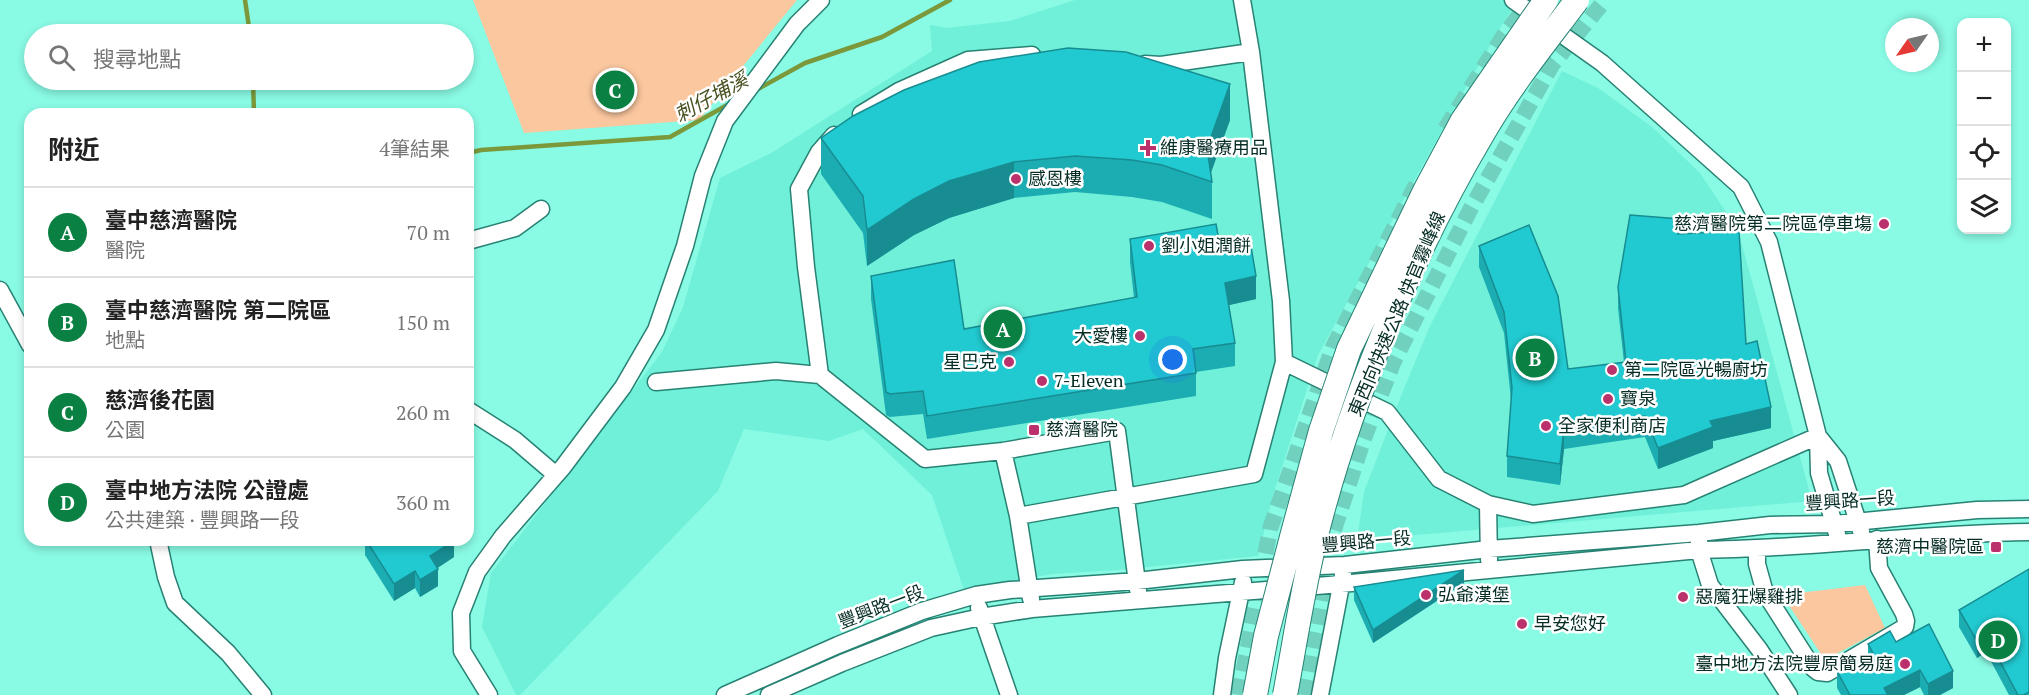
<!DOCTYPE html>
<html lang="zh-TW">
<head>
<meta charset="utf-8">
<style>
	body { margin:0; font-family:"PT Serif","Noto Sans TC",serif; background:#f2f2f2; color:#222 }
	.controls { position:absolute; right:18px; top:18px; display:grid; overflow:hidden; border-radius:12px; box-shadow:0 3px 9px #0003 }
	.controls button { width:54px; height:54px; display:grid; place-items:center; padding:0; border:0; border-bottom:2px solid #e0e0e0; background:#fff; color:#222; font:30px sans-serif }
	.compass { position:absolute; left:1885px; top:18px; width:54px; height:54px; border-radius:50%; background:#fff; box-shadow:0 3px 9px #0003; rotate:236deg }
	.you { position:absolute; left:1173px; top:360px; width:21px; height:21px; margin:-15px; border:4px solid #fff; border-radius:50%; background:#1a73e8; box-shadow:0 0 0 9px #1a73e833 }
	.badge { display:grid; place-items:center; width:39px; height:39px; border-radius:50%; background:#0b8043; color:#fff; font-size:20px; font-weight:700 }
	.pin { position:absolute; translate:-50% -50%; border:3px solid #fff; box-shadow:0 2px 6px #0006 }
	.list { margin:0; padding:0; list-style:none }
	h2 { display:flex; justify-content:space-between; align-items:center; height:78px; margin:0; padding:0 24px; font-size:26px }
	h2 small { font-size:20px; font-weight:400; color:#767676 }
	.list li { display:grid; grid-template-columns:39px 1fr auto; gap:18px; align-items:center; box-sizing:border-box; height:90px; padding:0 24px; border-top:2px solid #e0e0e0 }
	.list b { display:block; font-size:22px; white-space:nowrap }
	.list p { margin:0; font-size:20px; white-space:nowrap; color:#767676 }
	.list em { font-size:20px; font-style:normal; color:#767676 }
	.icon { flex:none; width:33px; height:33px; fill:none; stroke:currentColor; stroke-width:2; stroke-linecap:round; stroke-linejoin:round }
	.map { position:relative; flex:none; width:2029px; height:695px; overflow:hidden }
	.search { position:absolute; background:#fff; box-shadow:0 3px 9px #0003; left:24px; top:24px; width:450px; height:66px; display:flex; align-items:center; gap:15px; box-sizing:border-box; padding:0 21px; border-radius:33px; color:#767676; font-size:22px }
	.panel { position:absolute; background:#fff; box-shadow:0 3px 9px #0003; left:24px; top:108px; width:450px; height:438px; border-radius:18px }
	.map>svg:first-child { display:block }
</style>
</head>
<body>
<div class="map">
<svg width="2029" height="695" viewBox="0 0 2029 695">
	<rect width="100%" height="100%" fill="#89fae4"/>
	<path fill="#70f0d8" d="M1075,0H1519L1504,21L1451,114L1318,355L1273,495L1258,556L1118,570L1052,574L964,590L932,495L863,429L829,441L744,429L718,491L520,695H516L482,627L491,573L662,352L683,307L720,178L773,152L932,51L930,25L946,28L1010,21Z
		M1562,71L1598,88L1652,127L1700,173L1738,230L1812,501L1357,540L1364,492L1401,396L1430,326Z"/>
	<path fill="#fbc79f" d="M473,0H797L699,120L524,133Z
		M1865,585L1885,628L1825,660L1782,595Z"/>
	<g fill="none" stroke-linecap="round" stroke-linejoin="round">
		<path stroke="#7b983b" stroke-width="4.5" d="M245,0L250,34
			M253,80L254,114
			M758,89L805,63L882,37L950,0
			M468,153L481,150L670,137L729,104"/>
		<path stroke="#6fd1be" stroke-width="16" stroke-dasharray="16 8" stroke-linecap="butt" d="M1445,129L1504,35L1531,0
			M1239,695L1270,529L1333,347L1418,181
			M1303,695L1331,539L1363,441L1393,363L1470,210L1552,65L1605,0"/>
		<defs>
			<path id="minor" d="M1513,0L1602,63L1741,187L1769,242L1818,436L1819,473L1837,534
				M1145,64L1161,65L1251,52
				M861,114L899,91L968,60L1032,55
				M468,241L515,228L541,209
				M0,290L30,345
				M1284,362L1387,412L1439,479L1488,504
				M820,375L806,267L799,189L819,152L834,135
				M656,382L776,371L820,375L925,459L1003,451
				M468,410L515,440L556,475
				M1818,436L1838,461L1861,531
				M1018,516L1254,474L1284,362L1281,301L1251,52L1242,0
				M158,540L166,577L175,603L228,653L263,695
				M1699,540V550L1710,585L1759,649L1789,695
				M1757,550V564L1765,593L1813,668L1818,672L1827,673L1905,627L1906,621L1904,614L1879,568L1877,539
				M1489,560L1488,504L1533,514L1684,495L1818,436
				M1031,599L1018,516L1003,451L1117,431L1138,590
				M979,608L1009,695
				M489,695L462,651L461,613L477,572L503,536L563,467L623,387L656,330L685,246L703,176L725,121L797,24L821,0
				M725,695L838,645L922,611L976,595L1010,590L1137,581L1243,569L1345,565L1489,549L1699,533L1770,525L1834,524L1977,510L2029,509
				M769,695L842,663L931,628L981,617L1032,609L1341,584L1699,550C1810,549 1919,533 2029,532
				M1222,695L1227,658L1243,582
				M1320,695L1343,575"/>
		</defs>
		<use href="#minor" stroke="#278273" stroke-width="19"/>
		<use href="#minor" stroke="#fff" stroke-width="16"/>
		<defs>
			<path id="highway-bridge" d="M1255,695L1266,636L1293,533L1321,431L1349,349L1425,191L1463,120L1546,0
				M1285,695C1295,642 1303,587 1316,535C1350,400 1412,253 1483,133C1510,86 1545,43 1577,0"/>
		</defs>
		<use href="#highway-bridge" stroke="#278273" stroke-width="26" stroke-linecap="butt"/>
		<use href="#highway-bridge" stroke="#fff" stroke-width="24"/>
	</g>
	<path fill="#1cadb3" d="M1230,120L1210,174L1212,182V219L1162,202L1132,197L1075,192L1014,198L949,218L914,235L867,266L863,233L821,174V138Z
		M1680,234L1746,344L1771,428L1713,441V448L1658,469L1645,437L1564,449L1560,485L1507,477V456L1511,400L1504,333L1479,267V246L1568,369L1624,363L1618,308V287Z
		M1130,239L1219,241L1256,299L1229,305L1235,343V366L1196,372V396L927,439L923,414L890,417L886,415L871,299V276L964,329L1134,298L1130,262Z
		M365,540H454V557L437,568L438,586L420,597L415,588L394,601L365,555Z
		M2029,569V695H2009L1986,652L1977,658L1959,627V610Z
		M1464,583L1373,643L1354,600V587Z
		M1896,642L1953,688L1940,695H1924L1920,687L1904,695H1841L1837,688V671L1868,655V644Z"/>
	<path fill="#178d92" d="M1230,84V120L1208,181L1207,148Z
		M1014,162V198L949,218L914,235L867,266V230L914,199L949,181Z
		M1256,276V299L1225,306V283Z
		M1771,407V428L1713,441V448L1658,469V448L1710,421Z
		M1564,428V449L1560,485V464Z
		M454,541V557L430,573V556Z
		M438,569V586L420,597V580Z
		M1464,570V583L1373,643V630Z
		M415,571V588L394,601V584Z
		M1986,635V652L1977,658V641Z
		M1920,670V687L1904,695H1884V688Z
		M1953,671V688L1940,695H1928V684Z"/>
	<path fill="#21c9d0" stroke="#178d92" stroke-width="1.5" d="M1068,48L1126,52L1230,84L1207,148L1212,182L1162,165L1132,160L1075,156L1014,162L949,181L914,199L867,230L863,196L821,138L853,116L904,90L979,62Z
		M1630,215L1680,219L1678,234L1739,231L1746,344L1757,341L1771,407L1710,421L1713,427L1658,448L1645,416L1564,428L1560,464L1507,456L1512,388L1504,312L1479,246L1529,225L1558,296L1568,369L1626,362L1618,287Z
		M1216,224L1219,241L1249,235L1256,276L1225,283L1235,343L1193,349L1196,373L927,416L923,391L890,394L886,392L871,276L954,260L964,329L1137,297L1130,239Z
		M366,540H454V541L430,556L438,569L420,580L415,571L394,584Z
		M2029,569V692L2024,695H2018L1986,635L1977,641L1959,610Z
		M1464,570L1373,630L1354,587Z
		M1929,624L1953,671L1928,684L1920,670L1884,688L1888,695H1850L1837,671L1873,653L1868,644L1890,631L1896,642Z"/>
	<g fill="#bb316c" stroke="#fff" stroke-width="2">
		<path d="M1145 139h6v6h6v6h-6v6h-6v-6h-6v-6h6z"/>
		<circle cx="1016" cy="179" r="6"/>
		<circle cx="1884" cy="224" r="6"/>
		<circle cx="1149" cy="246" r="6"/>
		<circle cx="1140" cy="336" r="6"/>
		<circle cx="1009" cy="362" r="6"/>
		<circle cx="1612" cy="370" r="6"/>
		<circle cx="1042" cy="381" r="6"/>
		<circle cx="1608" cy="399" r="6"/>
		<circle cx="1546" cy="426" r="6"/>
		<rect x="1028" y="424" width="12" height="12" rx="3"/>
		<rect x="1990" y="541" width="12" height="12" rx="3"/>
		<circle cx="1426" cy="595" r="6"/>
		<circle cx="1683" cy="597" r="6"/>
		<circle cx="1522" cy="624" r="6"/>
		<circle cx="1905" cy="664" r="6"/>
	</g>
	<g text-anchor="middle" stroke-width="5" stroke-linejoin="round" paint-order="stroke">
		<g font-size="18" fill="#052c25" stroke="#fff" text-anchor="start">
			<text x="1160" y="154">維康醫療用品</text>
			<text x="1028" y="185">感恩樓</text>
			<text x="1872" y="230" text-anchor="end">慈濟醫院第二院區停車塲</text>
			<text x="1161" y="252">劉小姐潤餅</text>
			<text x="1128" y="342" text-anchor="end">大愛樓</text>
			<text x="997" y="368" text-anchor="end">星巴克</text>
			<text x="1624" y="376">第二院區光暢廚坊</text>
			<text x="1054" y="387">7-Eleven</text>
			<text x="1620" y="405">寶泉</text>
			<text x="1558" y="432">全家便利商店</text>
			<text x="1046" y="436">慈濟醫院</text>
			<text x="1984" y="553" text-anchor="end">慈濟中醫院區</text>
			<text x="1438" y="601">弘爺漢堡</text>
			<text x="1695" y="603">惡魔狂爆雞排</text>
			<text x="1534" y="630">早安您好</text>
			<text x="1893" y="670" text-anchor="end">臺中地方法院豐原簡易庭</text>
		</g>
		<g font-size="18" fill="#052c25" stroke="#fff">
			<text transform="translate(1397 314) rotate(-67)" y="6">東西向快速公路 快官霧峰線</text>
			<text transform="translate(1850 501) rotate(-4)" y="6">豐興路一段</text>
			<text transform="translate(1366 542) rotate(-5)" y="6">豐興路一段</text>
			<text transform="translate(881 607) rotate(-21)" y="6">豐興路一段</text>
		</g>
		<g font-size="20" font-style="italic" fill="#47511f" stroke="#fff">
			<text transform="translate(711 97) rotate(-29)" y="7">刺仔埔溪</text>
		</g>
	</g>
</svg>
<div class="controls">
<button>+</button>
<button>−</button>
<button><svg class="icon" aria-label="locate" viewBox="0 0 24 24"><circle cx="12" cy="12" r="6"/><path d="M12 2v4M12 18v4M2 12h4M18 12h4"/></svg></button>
<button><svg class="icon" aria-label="layers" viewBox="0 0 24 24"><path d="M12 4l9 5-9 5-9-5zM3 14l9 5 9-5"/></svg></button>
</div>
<svg class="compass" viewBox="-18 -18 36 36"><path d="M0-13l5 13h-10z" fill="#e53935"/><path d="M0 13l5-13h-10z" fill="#767676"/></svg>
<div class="you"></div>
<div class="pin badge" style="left:1003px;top:329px">A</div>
<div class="pin badge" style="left:1535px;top:358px">B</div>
<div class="pin badge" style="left:615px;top:90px">C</div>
<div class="pin badge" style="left:1998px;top:640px">D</div>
<div class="search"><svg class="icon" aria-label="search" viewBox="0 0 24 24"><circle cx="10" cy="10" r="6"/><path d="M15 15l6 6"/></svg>搜尋地點</div>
<section class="panel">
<h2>附近<small>4筆結果</small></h2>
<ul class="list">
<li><span class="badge">A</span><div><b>臺中慈濟醫院</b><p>醫院</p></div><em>70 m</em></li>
<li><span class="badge">B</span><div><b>臺中慈濟醫院 第二院區</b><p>地點</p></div><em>150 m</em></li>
<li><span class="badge">C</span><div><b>慈濟後花園</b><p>公園</p></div><em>260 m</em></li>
<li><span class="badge">D</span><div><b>臺中地方法院 公證處</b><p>公共建築 · 豐興路一段</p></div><em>360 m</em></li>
</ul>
</section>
</div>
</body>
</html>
